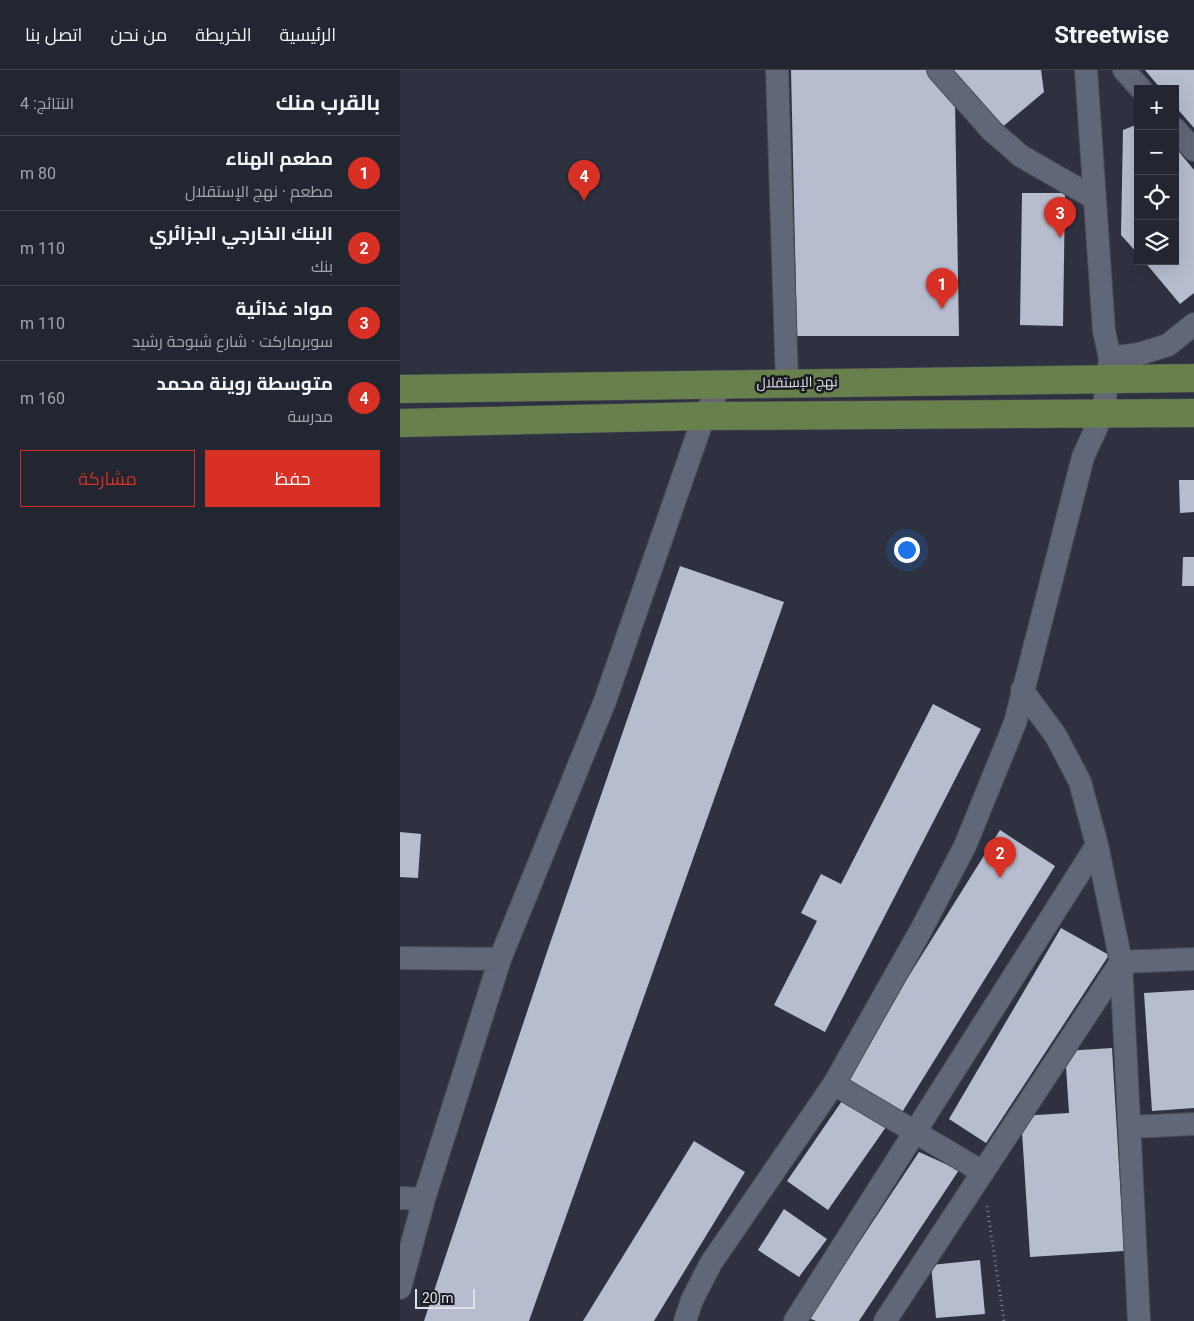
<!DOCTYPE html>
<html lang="ar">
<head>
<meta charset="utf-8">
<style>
	body { margin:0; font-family:Roboto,Cairo,sans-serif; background:#2e323c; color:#f1f3f6; direction:rtl }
	.controls { position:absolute; right:15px; top:15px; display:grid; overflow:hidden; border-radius:0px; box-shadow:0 5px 20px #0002 }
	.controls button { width:45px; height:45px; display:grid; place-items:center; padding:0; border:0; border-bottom:1px solid #3f434c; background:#222630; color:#f1f3f6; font:25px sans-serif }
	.scale { position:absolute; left:15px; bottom:12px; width:60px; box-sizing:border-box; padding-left:5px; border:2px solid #dfe2eb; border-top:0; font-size:14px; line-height:18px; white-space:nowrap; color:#dfe2eb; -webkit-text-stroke:4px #181a20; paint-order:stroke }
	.you { position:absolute; left:506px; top:479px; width:18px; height:18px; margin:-12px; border:4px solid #fff; border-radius:50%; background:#1a73e8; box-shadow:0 0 0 8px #1a73e833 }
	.badge { display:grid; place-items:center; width:32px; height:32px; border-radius:50%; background:#d93025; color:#fff; font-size:16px; font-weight:700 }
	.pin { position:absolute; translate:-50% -41px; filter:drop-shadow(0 1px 2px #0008) }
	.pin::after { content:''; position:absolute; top:26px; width:18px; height:15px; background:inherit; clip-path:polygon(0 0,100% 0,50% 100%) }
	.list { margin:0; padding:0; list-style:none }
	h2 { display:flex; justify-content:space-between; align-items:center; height:65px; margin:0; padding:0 20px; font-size:21px }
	h2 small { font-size:16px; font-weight:400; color:#a2a5ab }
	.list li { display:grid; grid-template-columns:32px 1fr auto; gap:15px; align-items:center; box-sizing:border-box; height:75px; padding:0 20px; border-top:1px solid #3f434c }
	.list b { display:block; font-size:19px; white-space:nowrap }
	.list p { margin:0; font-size:16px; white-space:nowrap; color:#a2a5ab }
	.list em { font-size:16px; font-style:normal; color:#a2a5ab }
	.actions { display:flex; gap:10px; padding:15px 20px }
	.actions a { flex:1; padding:11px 0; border:1px solid #d93025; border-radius:0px; text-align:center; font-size:18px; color:#d93025 }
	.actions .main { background:#d93025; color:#fff }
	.icon { flex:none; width:28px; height:28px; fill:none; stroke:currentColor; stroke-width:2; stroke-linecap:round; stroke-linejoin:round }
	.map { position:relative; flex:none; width:794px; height:1251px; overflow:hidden; direction:ltr }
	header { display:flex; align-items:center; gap:30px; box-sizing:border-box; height:70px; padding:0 25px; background:#222630; border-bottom:1px solid #3f434c }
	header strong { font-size:24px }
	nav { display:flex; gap:28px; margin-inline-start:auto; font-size:18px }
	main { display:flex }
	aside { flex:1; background:#222630 }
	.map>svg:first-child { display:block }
</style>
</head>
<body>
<header>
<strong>Streetwise</strong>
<nav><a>الرئيسية</a><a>الخريطة</a><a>من نحن</a><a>اتصل بنا</a></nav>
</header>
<main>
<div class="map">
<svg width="794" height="1251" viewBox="0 0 794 1251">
	<rect width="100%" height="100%" fill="#2e3240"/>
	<path fill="#b7bdce" d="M391,0H529L555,30L559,266H397Z
		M547,0H641L644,22L600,59Z
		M745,0H794V58L775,36V19H761Z
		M738,54V184L721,165L723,60Z
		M775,77L794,100V223L780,234L744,191H775Z
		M622,123H665L663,256L620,255Z
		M779,410H794V442L780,443Z
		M783,487H794V516H782Z
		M280,496L384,532L129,1251H24L147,882Z
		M533,634L581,659L425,962L374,935L417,851L401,843L421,804L441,814Z
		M600,760L655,796L501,1044L445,1008Z
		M0,762L21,764L18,808L0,807Z
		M661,858L709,885L586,1073L549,1049Z
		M794,920V1038L752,1041L744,923Z
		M712,978L724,1181L630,1187L621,1046L669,1043L665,981Z
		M444,1028L486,1057L428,1140L387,1111Z
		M294,1071L345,1102L254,1251H183Z
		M519,1082L559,1100L459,1251H416L409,1248Z
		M384,1139L427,1169L399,1207L358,1180Z
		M580,1190L585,1244L536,1248L531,1195Z"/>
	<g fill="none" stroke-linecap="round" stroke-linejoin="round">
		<defs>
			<path id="minor" d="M377,0L387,312
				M538,0L592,61L621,86L694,128
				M724,0L741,19
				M775,59L794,80
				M710,288L739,284L768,275L794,254
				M622,620L656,666L680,712L697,775L721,892L739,1251
				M0,888L100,889
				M434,1014L581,1101
				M730,1057L794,1054
				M0,1128L24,1129
				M0,1218L24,1129L100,889L205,631L304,346L322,313
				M285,1251L292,1230L311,1193L434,1014L521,860L565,776L615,653L683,387L703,343L710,288L704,261L686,0
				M395,1251L697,775
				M485,1251L721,892L794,889"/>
			<path id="major" d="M0,319L794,308
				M0,353L304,346L794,343"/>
		</defs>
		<use href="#minor" stroke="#4a4d59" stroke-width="24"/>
		<use href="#major" stroke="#4a4d59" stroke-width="29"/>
		<path stroke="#848793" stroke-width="3" stroke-dasharray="1 4" stroke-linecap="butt" d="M587,1136L604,1251"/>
		<use href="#minor" stroke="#626777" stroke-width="22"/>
		<use href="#major" stroke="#69804c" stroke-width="28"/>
	</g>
	<g text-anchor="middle" stroke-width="5" stroke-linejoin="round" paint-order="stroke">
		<g font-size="14" fill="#dfe2eb" stroke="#181a20">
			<text transform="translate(397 312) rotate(-1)" y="5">نهج الإستقلال</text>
		</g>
	</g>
</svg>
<div class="controls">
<button>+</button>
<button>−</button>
<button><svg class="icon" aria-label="locate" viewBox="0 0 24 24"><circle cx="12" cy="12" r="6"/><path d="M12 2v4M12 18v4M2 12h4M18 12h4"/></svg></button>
<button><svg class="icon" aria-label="layers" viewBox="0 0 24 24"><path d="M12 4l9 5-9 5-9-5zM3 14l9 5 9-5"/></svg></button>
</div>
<div class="scale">20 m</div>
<div class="you"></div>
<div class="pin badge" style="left:542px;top:239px">1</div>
<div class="pin badge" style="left:600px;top:808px">2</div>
<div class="pin badge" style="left:660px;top:168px">3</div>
<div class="pin badge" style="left:184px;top:131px">4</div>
</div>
<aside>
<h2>بالقرب منك<small>النتائج: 4</small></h2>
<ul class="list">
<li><span class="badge">1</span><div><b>مطعم الهناء</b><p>مطعم · نهج الإستقلال</p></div><em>80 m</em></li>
<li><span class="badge">2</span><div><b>البنك الخارجي الجزائري</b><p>بنك</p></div><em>110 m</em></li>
<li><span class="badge">3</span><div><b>مواد غذائية</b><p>سوبرماركت · شارع شبوحة رشيد</p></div><em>110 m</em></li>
<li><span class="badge">4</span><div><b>متوسطة روينة محمد</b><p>مدرسة</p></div><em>160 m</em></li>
</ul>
<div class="actions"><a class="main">حفظ</a><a>مشاركة</a></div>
</aside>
</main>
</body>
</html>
